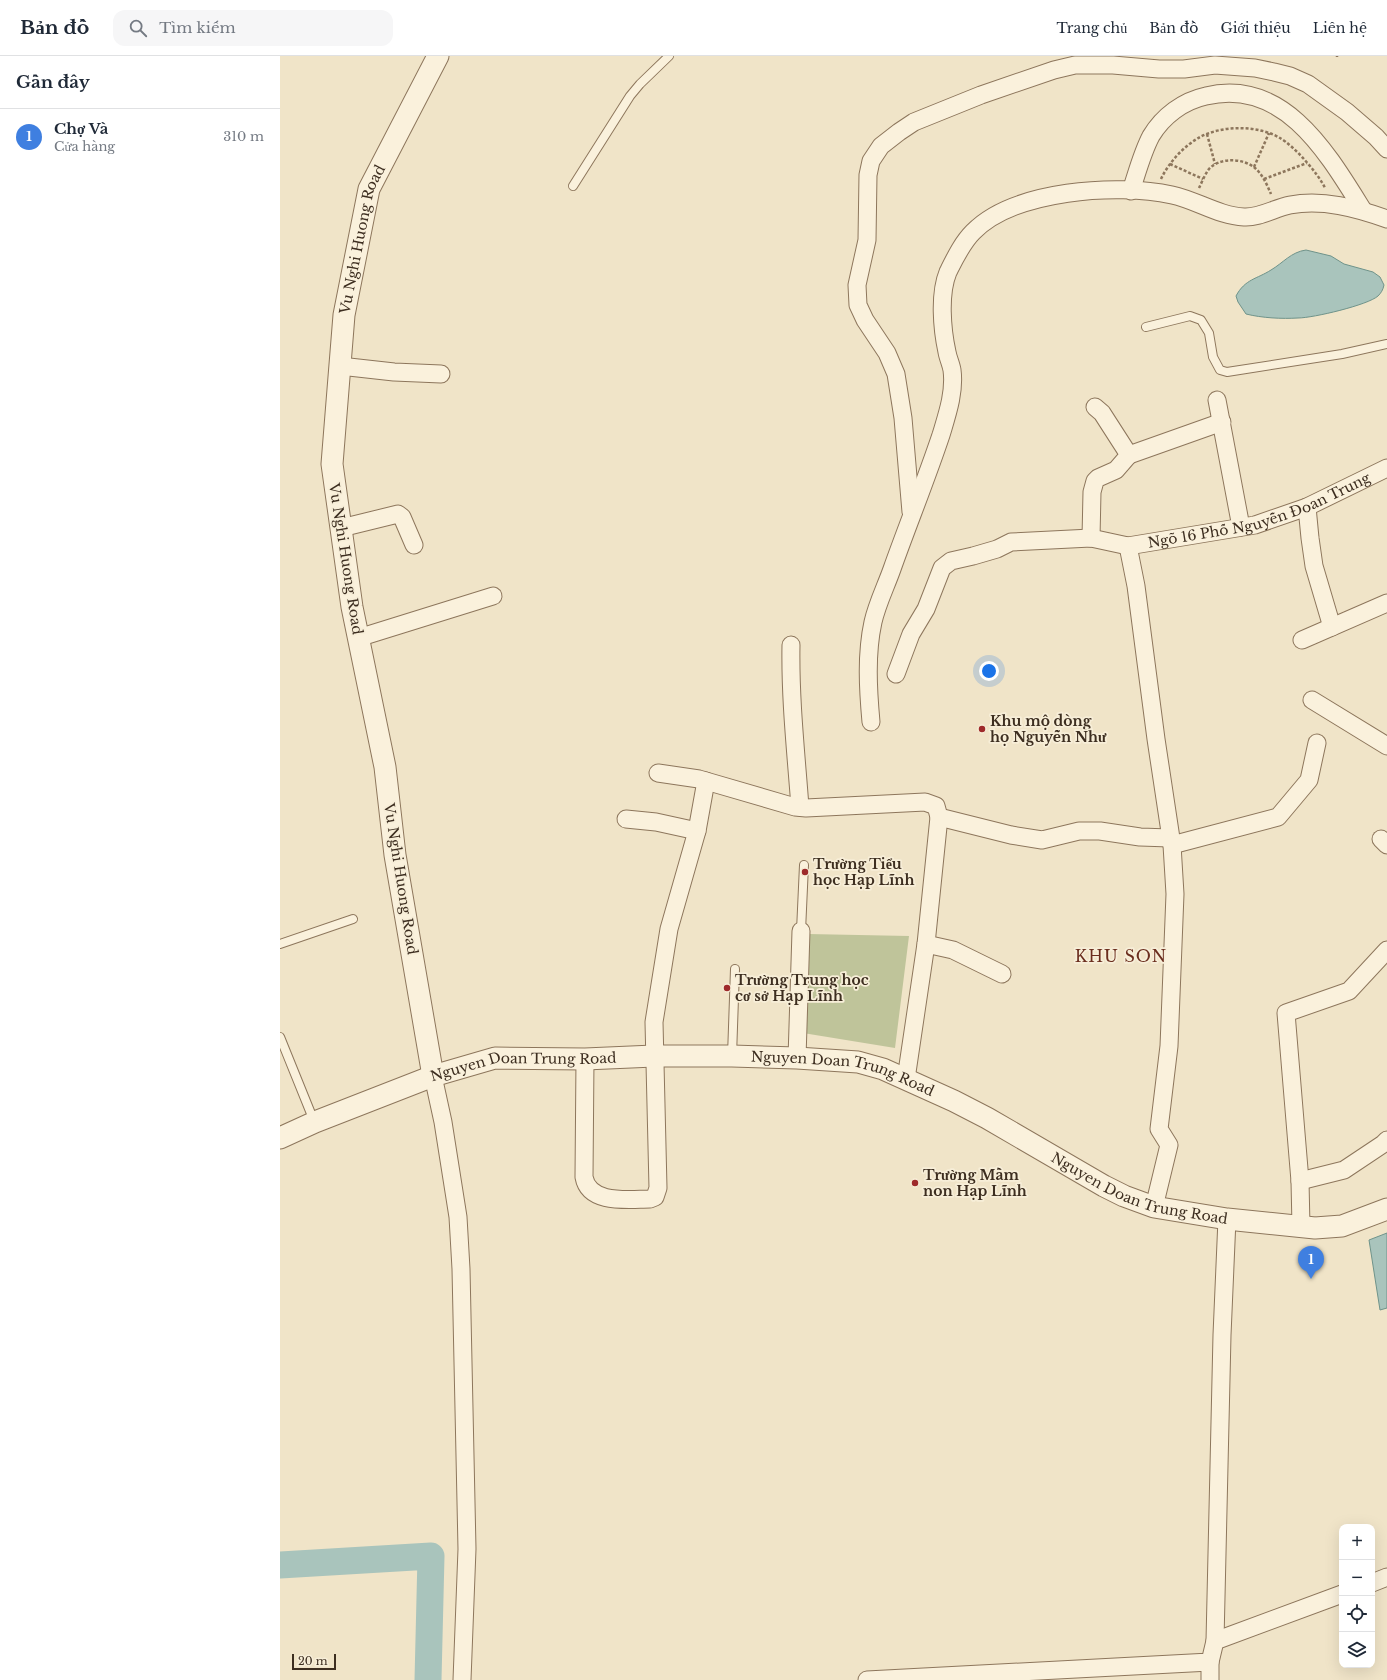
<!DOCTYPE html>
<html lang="vi">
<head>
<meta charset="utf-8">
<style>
	body { margin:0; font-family:"Libre Baskerville",serif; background:#f6f6f7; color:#1f2937 }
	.controls { position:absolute; right:12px; bottom:12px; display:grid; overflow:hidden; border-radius:8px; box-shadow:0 4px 16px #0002 }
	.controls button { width:36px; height:36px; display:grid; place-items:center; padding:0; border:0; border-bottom:1px solid #e0e1e3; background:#fff; color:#1f2937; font:20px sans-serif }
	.scale { position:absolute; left:12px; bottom:10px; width:44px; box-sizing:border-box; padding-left:4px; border:2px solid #3d2e20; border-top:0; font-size:11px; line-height:14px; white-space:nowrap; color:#3d2e20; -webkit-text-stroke:3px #f7eed8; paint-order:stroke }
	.you { position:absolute; left:709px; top:615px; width:14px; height:14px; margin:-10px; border:3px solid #fff; border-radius:50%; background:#1a73e8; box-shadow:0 0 0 6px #1a73e833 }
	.badge { display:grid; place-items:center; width:26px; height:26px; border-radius:50%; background:#7c3aed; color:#fff; font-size:13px; font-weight:700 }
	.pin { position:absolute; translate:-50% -33px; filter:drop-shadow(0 1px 2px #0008) }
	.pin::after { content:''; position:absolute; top:21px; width:14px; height:12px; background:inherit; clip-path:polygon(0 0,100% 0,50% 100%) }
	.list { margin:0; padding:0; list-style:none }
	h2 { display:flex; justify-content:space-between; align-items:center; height:52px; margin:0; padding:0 16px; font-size:17px }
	h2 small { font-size:13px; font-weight:400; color:#747a83 }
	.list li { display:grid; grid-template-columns:26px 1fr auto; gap:12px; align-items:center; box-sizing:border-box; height:56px; padding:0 16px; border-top:1px solid #e0e1e3 }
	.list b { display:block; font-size:15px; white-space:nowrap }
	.list p { margin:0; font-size:13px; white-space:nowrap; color:#747a83 }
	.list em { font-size:13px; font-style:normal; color:#747a83 }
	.icon { flex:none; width:22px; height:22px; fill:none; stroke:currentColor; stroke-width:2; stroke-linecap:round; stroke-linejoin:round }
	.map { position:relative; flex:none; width:1107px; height:1624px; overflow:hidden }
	header { display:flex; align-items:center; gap:24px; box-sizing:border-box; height:56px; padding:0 20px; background:#fff; border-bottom:1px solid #e0e1e3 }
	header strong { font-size:19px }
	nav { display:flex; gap:22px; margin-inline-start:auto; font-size:14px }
	.search { width:280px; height:36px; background:#f6f6f7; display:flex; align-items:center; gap:10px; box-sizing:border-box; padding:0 14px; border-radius:12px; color:#747a83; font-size:15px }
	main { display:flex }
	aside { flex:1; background:#fff }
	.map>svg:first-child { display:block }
</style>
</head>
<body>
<header>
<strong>Bản đồ</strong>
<div class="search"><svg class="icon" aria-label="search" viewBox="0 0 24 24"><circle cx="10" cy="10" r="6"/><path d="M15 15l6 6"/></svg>Tìm kiếm</div>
<nav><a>Trang chủ</a><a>Bản đồ</a><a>Giới thiệu</a><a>Liên hệ</a></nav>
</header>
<main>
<aside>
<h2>Gần đây<small></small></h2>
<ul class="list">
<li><span class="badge" style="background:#3f7fe0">1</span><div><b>Chợ Và</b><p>Cửa hàng</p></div><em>310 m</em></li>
</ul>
</aside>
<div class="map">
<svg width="1107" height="1624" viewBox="0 0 1107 1624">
	<rect width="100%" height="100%" fill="#f0e4c8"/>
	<path fill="#bfc49a" d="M528,878L629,880L615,992L523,977Z"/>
	<path fill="#a9c4bc" stroke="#6f938a" d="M1026,194L1051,200L1064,208L1093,216L1100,221L1104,229C1103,234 1101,237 1098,240C1088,249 1033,262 1018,262C1002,263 982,262 966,258L958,246L956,240C965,223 977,223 991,214C1003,207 1011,196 1026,194Z
		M1107,1177V1252L1100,1254L1089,1184Z"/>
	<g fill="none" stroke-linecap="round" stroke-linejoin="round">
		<path stroke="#a9c4bc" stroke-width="27" d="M0,1509L151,1500L148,1624"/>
		<defs>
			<path id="service" d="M293,130L350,40L360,28L389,0
				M866,271L910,260L921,264L929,277L933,301L940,314L947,316L1062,298L1107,288
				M521,875L524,809
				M0,888L73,863
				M0,981L34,1065
				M452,1000L455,913"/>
			<g id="minor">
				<path d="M851,135C857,117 862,97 871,80C883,60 903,45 926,40C1004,21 1048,98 1083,154"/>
				<path d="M60,310L114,316L161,318"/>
				<path d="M937,344L961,471"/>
				<path d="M849,399L942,366"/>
				<path d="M1027,451L1030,482L1034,510L1052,571"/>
				<path d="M631,456L623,362L616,318L607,297L585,264L578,249L577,229L587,184L588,119L591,105L601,90L619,76L634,66L701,39L774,14L795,9H833L879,13H904L935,9L975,12L994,16L1010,20L1028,28L1067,56L1096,81L1107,93"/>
				<path d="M61,472L118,458L122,461L134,489"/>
				<path d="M811,482L812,436L815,425L818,422L836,414L849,399L822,357L815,351"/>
				<path d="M848,490L856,530L876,683L892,789L895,838L889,990L879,1073L889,1089L874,1151"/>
				<path d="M78,582L213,540"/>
				<path d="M1022,584L1107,547"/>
				<path d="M511,589C510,643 516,697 520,751"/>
				<path id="s1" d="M616,618L631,578L646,553L662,512L671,505L693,500L717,493L731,486L811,482L848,490L975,469L1027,451L1107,412"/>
				<path d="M1032,644L1107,690"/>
				<path d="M591,666C588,633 586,598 593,566C597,548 606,530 612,513C628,468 646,424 661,379C667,359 675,336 672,314C671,308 668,302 667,296C662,273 659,238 668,216C675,202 682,187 693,176C734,134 837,127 892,139C916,144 939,160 964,161C979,162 995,152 1010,149C1043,143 1076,152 1107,163"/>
				<path d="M378,717L419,723L515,751L526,752L645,746L656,750L659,761L646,888L626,1023"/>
				<path d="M659,761L731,779L762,784L799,775H820L860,781L890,782"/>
				<path d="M346,763L376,766L417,775"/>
				<path d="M1101,783L1107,789"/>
				<path d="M892,789L998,761L1029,724L1037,687"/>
				<path d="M646,888L673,894L722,918"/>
				<path d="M517,1002L521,875"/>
				<path d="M305,1003L304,1121C309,1149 349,1143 370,1143L375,1141L378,1132L374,966L389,873L417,775L426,725"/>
				<path d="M153,1020L163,1066L178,1161L181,1213L187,1493L182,1624"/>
				<path d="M1020,1125L1064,1114L1103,1088L1107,1084"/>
				<path d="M1021,1171L1020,1125L1006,957L1069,935L1107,894"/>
				<path d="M1092,1527L1107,1521"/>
				<path d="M935,1585L942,1279L947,1163"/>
				<path d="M930,1606V1624"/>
				<path d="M587,1624L930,1606L935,1585L1062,1538"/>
			</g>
			<g id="tertiary">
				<path id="s2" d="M153,1020L115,799L105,711L72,551L52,408L64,259L89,133L158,0"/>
				<path id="s3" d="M0,1082L35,1066L153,1020L215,1002L305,1003L374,1000H452L517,1002L578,1006L603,1013L674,1045L707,1062L824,1130L844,1140L874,1151L947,1163L1035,1172L1062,1170L1107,1153"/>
			</g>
		</defs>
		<use href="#service" stroke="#8d765c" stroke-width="10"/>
		<use href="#minor" stroke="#8d765c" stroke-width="19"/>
		<use href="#tertiary" stroke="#8d765c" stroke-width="23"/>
		<path stroke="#8d765c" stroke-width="2.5" stroke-dasharray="3 2" stroke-linecap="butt" d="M1057,0V1
			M927,78L935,108
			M890,108L923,123
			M974,111L989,77
			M881,123C889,106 904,90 920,81C943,69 978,69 1000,82C1014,90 1038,117 1045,132
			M984,123L1027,107
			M919,132C922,126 925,118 929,113C940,101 963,102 975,112C983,119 987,129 991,138"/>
		<use href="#service" stroke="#faf1dc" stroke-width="8"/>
		<use href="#minor" stroke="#faf1dc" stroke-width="17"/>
		<use href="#tertiary" stroke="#faf1dc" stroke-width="21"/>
	</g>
	<g fill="#9e2a2b" stroke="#f7eed8" stroke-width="1.5">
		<circle cx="702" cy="673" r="4"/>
		<circle cx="525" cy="816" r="4"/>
		<circle cx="447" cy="932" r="4"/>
		<circle cx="635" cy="1127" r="4"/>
	</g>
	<g text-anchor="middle" stroke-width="3.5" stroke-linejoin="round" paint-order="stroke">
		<g font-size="14" fill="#3d2e20" stroke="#f7eed8">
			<text dy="5" stroke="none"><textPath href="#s2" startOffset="848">Vu Nghi Huong Road</textPath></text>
			<text dy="5" stroke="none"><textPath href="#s1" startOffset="445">Ngõ 16 Phố Nguyễn Đoan Trung</textPath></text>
			<text transform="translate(66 503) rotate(81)" y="5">Vu Nghi Huong Road</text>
			<text transform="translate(121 823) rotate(81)" y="5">Vu Nghi Huong Road</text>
			<text dy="5" stroke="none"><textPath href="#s3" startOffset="257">Nguyen Doan Trung Road</textPath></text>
			<text dy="5" stroke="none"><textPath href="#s3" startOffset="580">Nguyen Doan Trung Road</textPath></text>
			<text dy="5" stroke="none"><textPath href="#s3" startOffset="904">Nguyen Doan Trung Road</textPath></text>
		</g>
		<g font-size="14" font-weight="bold" fill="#3d2e20" stroke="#f7eed8" text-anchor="start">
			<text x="710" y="670">Khu mộ dòng<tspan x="710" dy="16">họ Nguyễn Như</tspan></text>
			<text x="533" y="813">Trường Tiểu<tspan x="533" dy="16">học Hạp Lĩnh</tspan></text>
			<text x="455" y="929">Trường Trung học<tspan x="455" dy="16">cơ sở Hạp Lĩnh</tspan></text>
			<text x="643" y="1124">Trường Mầm<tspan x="643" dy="16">non Hạp Lĩnh</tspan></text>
		</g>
		<g font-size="16" letter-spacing="1" fill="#6b2e1e" stroke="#f7eed8">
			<text x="841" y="906">KHU SON</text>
		</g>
	</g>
</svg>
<div class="controls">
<button>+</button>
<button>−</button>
<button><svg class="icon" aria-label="locate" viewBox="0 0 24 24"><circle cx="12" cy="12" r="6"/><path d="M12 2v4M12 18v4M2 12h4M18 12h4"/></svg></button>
<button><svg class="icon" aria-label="layers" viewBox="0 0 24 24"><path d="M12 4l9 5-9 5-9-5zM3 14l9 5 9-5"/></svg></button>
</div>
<div class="scale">20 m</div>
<div class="you"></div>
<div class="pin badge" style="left:1031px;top:1223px;background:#3f7fe0">1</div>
</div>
</main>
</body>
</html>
